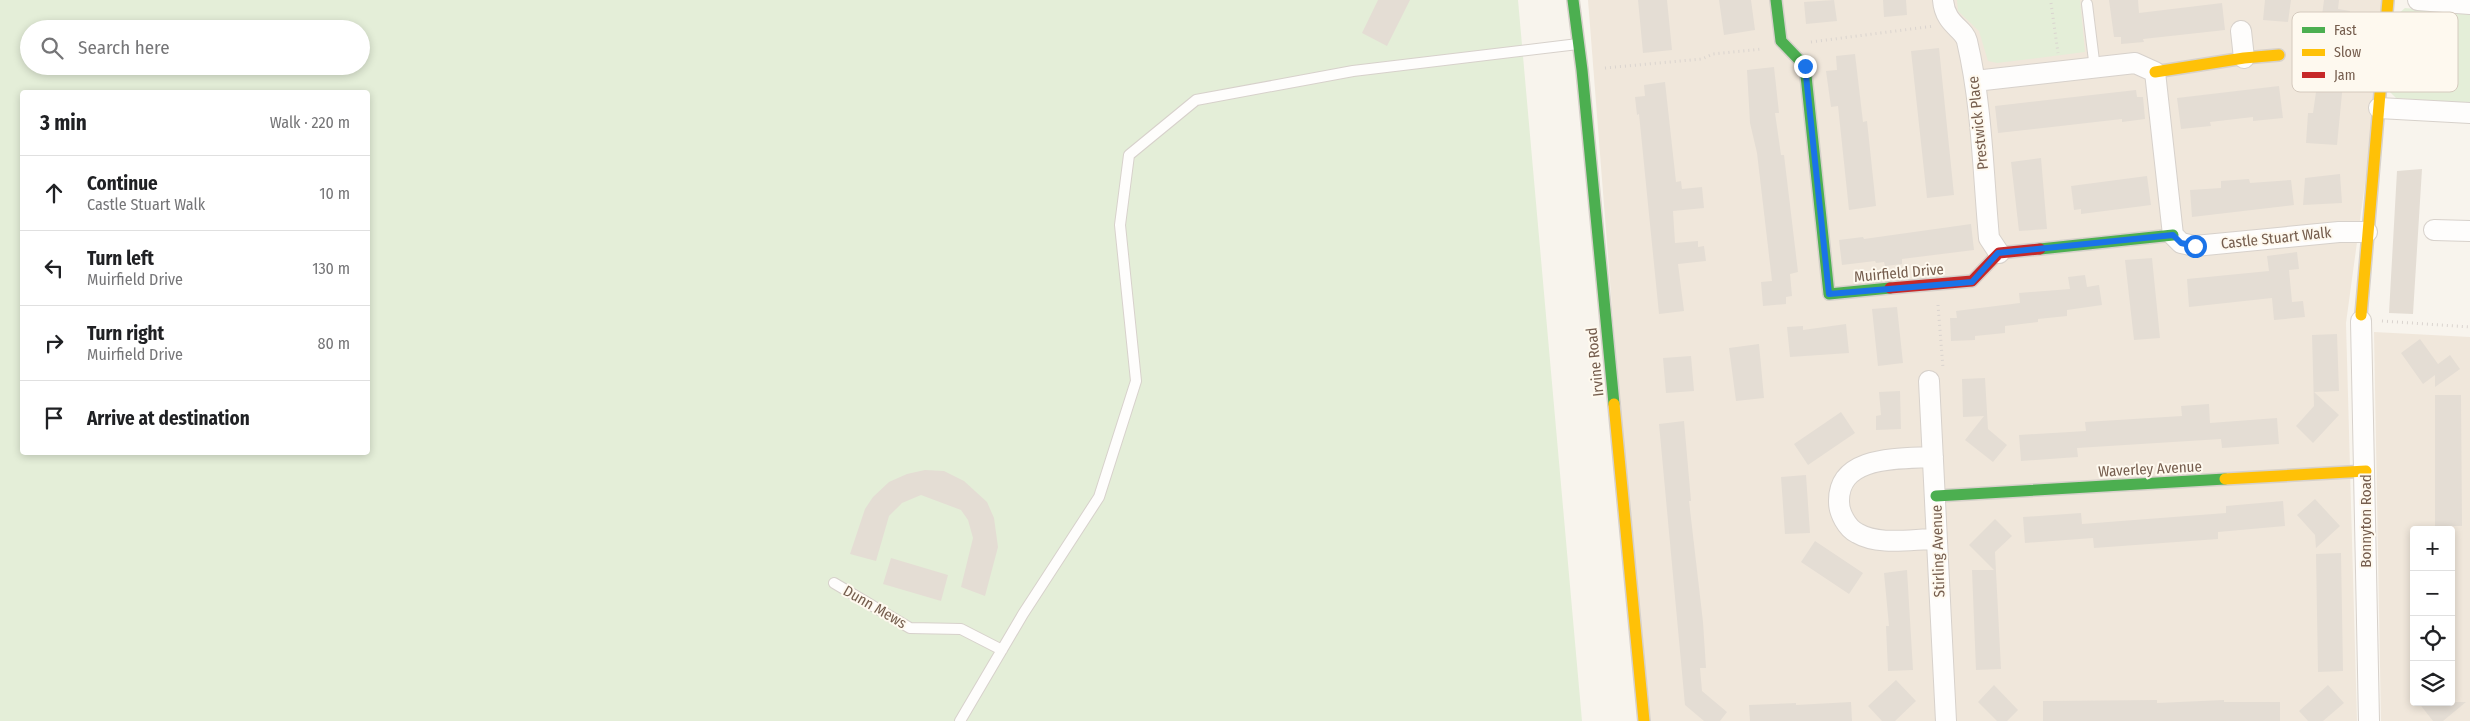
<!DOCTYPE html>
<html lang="en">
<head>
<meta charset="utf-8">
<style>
	body { margin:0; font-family:"Fira Sans Condensed",sans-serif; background:#f6f6f6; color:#202124 }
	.controls { position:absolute; right:15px; bottom:15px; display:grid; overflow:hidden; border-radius:5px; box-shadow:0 2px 8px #0003 }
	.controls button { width:45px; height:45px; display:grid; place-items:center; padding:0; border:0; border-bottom:1px solid #e0e0e0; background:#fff; color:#202124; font:25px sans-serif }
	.stop { position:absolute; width:15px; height:15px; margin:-11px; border:4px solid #1a73e8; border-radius:50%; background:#fff }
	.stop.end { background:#1a73e8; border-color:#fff; box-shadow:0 1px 5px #0008 }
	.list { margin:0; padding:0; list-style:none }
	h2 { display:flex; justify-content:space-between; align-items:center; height:65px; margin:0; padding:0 20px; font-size:21px }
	h2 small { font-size:16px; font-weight:400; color:#757577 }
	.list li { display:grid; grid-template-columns:32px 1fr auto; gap:15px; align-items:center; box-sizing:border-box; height:75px; padding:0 20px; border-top:1px solid #e0e0e0 }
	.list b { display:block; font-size:19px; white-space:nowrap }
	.list p { margin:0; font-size:16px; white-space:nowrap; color:#757577 }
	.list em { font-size:16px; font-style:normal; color:#757577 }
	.icon { flex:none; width:28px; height:28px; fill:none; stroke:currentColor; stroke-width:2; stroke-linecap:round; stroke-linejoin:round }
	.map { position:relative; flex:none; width:2470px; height:721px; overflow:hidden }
	.search { position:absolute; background:#fff; box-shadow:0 2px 8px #0003; left:20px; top:20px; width:350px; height:55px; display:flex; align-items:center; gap:12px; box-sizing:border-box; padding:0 18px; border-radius:28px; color:#757577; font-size:19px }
	.panel { position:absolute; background:#fff; box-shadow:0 2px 8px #0003; left:20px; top:90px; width:350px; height:365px; border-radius:5px }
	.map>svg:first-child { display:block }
</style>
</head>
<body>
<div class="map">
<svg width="2470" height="721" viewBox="0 0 2470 721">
	<rect width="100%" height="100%" fill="#f8f4ed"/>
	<path fill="#f0e7db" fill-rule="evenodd" d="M1588,0H2390L2346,323L2357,721H1651L1620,410Z
		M2374,332L2470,337V721H2381ZM2414,530H2451V702H2414Z"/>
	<path fill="#e4eed8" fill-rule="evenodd" d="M0,0H1518L1582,721H0ZM29,29H361V66H29ZM22,92H368V452H22Z
		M1957,0H2080L2085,52L1997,63L1988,61L1979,31L1958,11Z
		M2405,8L2470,14V103L2396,98L2386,88L2398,14Z"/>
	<path fill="#e4ddd4" d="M1378,0H1410L1387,46L1362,33Z
		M1638,0H1667L1672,50L1643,53Z
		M1719,0H1751L1755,30L1724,35Z
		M1834,0L1837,21L1806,24L1804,2Z
		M1883,0H1906L1907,15L1884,17Z
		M2109,0H2138L2139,13L2222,3L2225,30L2143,39L2144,42L2121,44V37H2114Z
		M2265,0H2291L2288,22L2263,20Z
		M2324,0H2339L2338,9L2350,11L2337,145L2306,143L2308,113H2313L2318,78H2314Z
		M1939,48L1954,195L1927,198L1911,51Z
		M1855,54L1863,122L1867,121L1876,206L1849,210L1838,106L1831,107L1826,71L1837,70L1836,56Z
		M1774,67L1779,113H1775L1781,155H1784L1798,272L1790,274L1792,296L1786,297V304L1763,306L1761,282L1772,281L1757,153L1750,123L1747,70Z
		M1665,82L1676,182L1681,181L1682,189L1702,187L1704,208L1673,211L1675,243L1698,241V247L1704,246L1706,261L1678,264L1684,311L1659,314L1639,114L1637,115L1635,97L1645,96L1644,85Z
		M2279,86L2283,118L2253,121V117L2210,122L2211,126L2181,129L2177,98Z
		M2136,90L2137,97H2143L2145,119L2122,122V119L1998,133L1995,106Z
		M2041,158L2047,229L2019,231L2011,162Z
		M2422,169L2413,314L2389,313L2397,171Z
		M2340,174L2342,203L2303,205L2305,178Z
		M2147,176L2151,205L2081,214V209L2074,210L2071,186Z
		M2249,179L2250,183L2291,180L2294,205L2192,217L2190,190L2221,188V181Z
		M1971,224L1974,250L1902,259V264L1885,266L1884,262L1876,263L1875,261L1842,265L1839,240L1863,237L1864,239Z
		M2297,252L2299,269L2289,270L2292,302L2303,301L2305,317L2274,320L2272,298L2189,307L2187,279L2269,271L2267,256Z
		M2152,258L2160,338L2134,340L2125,260Z
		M2085,275L2087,287L2099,285L2102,305L2067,310V316L2038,319V322L2005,326V333L1975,336V340L1951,341L1950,318H1957L1956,311L2020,303L2019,293L2070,289L2068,277Z
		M1897,307L1903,363L1878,366L1872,309Z
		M1846,324L1849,353L1790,357L1787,327L1803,326V330Z
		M2337,334L2339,391L2314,392L2339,415L2313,443L2296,426L2314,406L2312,335Z
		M2420,339L2438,364L2450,355L2460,369L2435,387V375L2423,384L2401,353Z
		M1759,344L1764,398L1736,401L1729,348Z
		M1691,356L1694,391L1666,393L1663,358Z
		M1985,378L1988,429L2007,445L1993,462L1965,440L1984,416L1963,417L1962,379Z
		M1900,391L1901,429L1876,430V416L1881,415L1879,392Z
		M2435,395H2461L2462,526H2435Z
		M2209,404L2210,423L2277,418L2279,444L2222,448L2221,439L2077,448L2078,457L2021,461L2019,435L2086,431L2085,422L2182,416L2181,406Z
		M1841,412L1855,433L1808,465L1794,444Z
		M1684,421L1691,501H1689L1703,622L1706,668H1700L1702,691L1727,712L1720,721H1704L1685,705L1659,424Z
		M925,470L944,471L964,481L987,502L994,518L998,547L985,596L961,587L973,538L968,520L961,510L921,495L902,503L889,516L876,561L850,554L865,509L873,497L889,482L907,474Z
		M1806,475L1810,533L1785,534L1781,477Z
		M2315,499L2340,526L2316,548L2315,535L2297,515Z
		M2283,501L2285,526L2218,532V539L2094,548L2093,538L2025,543L2023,517L2081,513L2082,524L2226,513V506Z
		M1995,519L2012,536L1995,552L2001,669L1976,670L1972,570H1994L1969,545Z
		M1815,541L1863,573L1849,594L1801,562Z
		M2341,553L2343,671L2318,672L2316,554Z
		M891,558L948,575L941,601L883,584Z
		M1907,570L1913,670L1888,671L1886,626H1889L1884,573Z
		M1896,680L1916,701L1895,721H1882L1868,706Z
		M1994,685L2018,710L2007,721H1997L1978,702Z
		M2328,685L2344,703L2323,721H2308L2299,711Z
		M2157,700V703L2224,700V702H2280V721H2043V701Z
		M1851,702L1852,721H1750L1749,705L1796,703V705Z
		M2418,702H2466L2443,721H2433Z"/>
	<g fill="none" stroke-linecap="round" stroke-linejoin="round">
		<defs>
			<path id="lane" d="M2087,4L2095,69
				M834,583L910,628L961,629L1002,650
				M960,721L1023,614L1099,497L1136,381L1120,225L1129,155L1196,100L1353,71L1578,44"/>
			<path id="street" d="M1943,0C1945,25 1964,28 1967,41C1982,105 1983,172 1989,238L1999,253
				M2418,0L2470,4
				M2241,31L2244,58
				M1975,81L2135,63L2155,72L2173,235L2181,243L2195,246L2339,232H2367
				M2379,108L2470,113
				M2434,230L2470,231
				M2361,321L2369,721
				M1929,381L1946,721
				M1933,457C1899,459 1838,455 1839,502C1839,513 1847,528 1857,533C1879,546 1912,539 1936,539"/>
			<path id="fast" d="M1573,0L1582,70L1614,404
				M1776,0L1781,41L1805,66L1829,294L1890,288
				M2040,249L2173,235
				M1936,496L2225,479"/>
			<path id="slow" d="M2155,72L2244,58L2279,55
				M2361,315L2388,0
				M1614,404L1644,721
				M2225,479L2366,471"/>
			<path id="jam" d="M1890,288L1972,281L1999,253L2040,249"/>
		</defs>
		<use href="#lane" stroke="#d7d1cb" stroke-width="12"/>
		<use href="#street" stroke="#d7d1cb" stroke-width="22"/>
		<use href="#fast" stroke="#d7d1cb" stroke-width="14"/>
		<use href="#slow" stroke="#d7d1cb" stroke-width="14"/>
		<use href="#jam" stroke="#d7d1cb" stroke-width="14"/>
		<path stroke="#dad4cf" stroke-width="3" stroke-dasharray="1 4" stroke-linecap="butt" d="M2051,3L2058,53
			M1811,42L1934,26
			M1605,68L1702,59L1713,54L1762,49
			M1938,305L1943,368
			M2382,321L2470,327"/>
		<use href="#lane" stroke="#fefdfc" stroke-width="10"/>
		<use href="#street" stroke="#fefdfc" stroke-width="20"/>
		<use href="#fast" stroke="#4caf50" stroke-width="11"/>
		<use href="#slow" stroke="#ffc107" stroke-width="11"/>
		<use href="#jam" stroke="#c62828" stroke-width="11"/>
	</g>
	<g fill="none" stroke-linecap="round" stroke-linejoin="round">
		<path stroke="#1a73e8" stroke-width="6" d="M1805,66L1829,294L1972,282L1998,253L2173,235L2181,243L2195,246"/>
	</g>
	<g text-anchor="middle" stroke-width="4" stroke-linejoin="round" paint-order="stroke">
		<g font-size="15" fill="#755d4d" stroke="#fef9ef">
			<text transform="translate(1978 123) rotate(-96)" y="5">Prestwick Place</text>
			<text transform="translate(2276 238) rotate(-6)" y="5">Castle Stuart Walk</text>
			<text transform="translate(1899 273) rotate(-5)" y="5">Muirfield Drive</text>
			<text transform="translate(1595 362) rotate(-96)" y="5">Irvine Road</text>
			<text transform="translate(2150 469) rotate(-3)" y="5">Waverley Avenue</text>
			<text transform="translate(2366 521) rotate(-90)" y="5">Bonnyton Road</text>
			<text transform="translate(1938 551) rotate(-92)" y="5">Stirling Avenue</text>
			<text transform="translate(875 607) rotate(30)" y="5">Dunn Mews</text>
		</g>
	</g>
	<rect x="2292" y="12" width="166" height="80" rx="8" fill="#fef9ef" stroke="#d5cabe" stroke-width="1"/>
	<rect x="2302" y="27" width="23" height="6" fill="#4caf50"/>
	<rect x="2302" y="49" width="23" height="7" fill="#ffc107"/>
	<rect x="2302" y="72" width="23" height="6" fill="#c62828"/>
	<g font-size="14" fill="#755d4d">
		<text x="2334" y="35">Fast</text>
		<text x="2334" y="57">Slow</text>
		<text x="2334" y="80">Jam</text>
	</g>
</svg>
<div class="controls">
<button>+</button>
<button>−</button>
<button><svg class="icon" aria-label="locate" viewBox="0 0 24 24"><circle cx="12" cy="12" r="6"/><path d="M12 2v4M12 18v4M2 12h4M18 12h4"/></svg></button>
<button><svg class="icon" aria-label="layers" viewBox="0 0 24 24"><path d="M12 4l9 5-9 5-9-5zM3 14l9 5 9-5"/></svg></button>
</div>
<div class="stop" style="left:2195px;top:246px"></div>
<div class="stop end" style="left:1805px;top:66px"></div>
<div class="search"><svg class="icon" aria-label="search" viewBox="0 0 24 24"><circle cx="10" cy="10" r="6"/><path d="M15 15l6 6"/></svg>Search here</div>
<section class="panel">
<h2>3 min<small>Walk · 220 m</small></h2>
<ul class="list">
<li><svg class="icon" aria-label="ahead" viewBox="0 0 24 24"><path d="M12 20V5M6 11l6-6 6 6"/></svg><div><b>Continue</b><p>Castle Stuart Walk</p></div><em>10 m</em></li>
<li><svg class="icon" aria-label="left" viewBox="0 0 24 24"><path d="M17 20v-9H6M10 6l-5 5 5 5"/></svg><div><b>Turn left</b><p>Muirfield Drive</p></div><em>130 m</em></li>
<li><svg class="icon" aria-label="right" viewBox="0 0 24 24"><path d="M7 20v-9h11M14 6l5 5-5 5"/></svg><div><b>Turn right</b><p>Muirfield Drive</p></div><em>80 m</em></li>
<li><svg class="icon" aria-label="arrive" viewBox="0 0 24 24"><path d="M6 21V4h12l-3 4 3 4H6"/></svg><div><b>Arrive at destination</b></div></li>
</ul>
</section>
</div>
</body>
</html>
